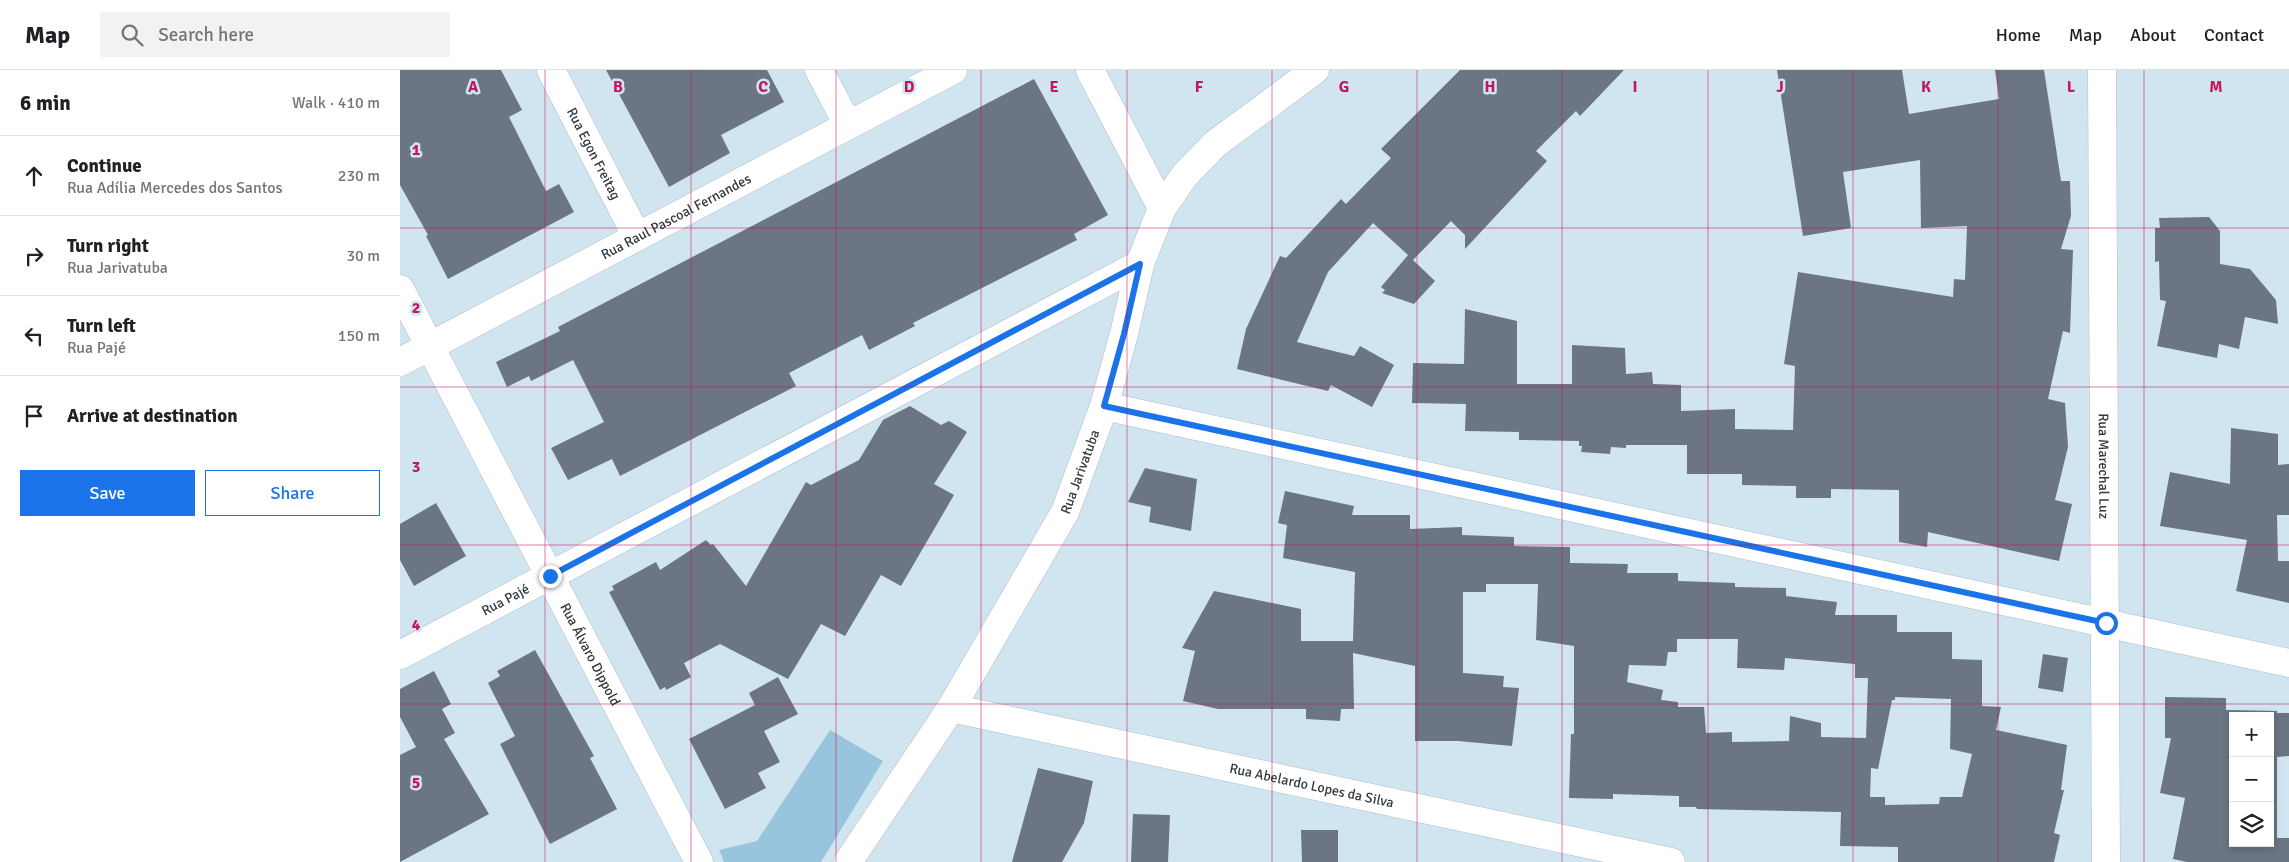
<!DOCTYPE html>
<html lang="en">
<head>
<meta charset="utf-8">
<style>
	body { margin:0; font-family:Signika,sans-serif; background:#f2f2f2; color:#202124 }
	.controls { position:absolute; right:15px; bottom:15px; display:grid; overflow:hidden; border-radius:0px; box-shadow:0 2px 8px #0003 }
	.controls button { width:45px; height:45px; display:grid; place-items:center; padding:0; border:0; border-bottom:1px solid #e0e0e0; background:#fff; color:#202124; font:25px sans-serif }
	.stop { position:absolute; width:15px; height:15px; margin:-11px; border:4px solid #1a73e8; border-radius:50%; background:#fff }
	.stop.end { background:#1a73e8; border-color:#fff; box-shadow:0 1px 5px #0008 }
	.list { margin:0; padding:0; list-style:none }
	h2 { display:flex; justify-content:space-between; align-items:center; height:65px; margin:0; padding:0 20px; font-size:21px }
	h2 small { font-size:16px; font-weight:400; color:#757577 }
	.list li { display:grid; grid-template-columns:32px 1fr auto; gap:15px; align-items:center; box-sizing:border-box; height:80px; padding:0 20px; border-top:1px solid #e0e0e0 }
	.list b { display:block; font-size:19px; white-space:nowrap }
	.list p { margin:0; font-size:16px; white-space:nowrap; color:#757577 }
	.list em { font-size:16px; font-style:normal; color:#757577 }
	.actions { display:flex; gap:10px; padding:15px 20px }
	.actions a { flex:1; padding:11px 0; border:1px solid #1a73e8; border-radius:0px; text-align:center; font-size:18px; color:#1a73e8 }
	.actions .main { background:#1a73e8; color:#fff }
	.icon { flex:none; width:28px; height:28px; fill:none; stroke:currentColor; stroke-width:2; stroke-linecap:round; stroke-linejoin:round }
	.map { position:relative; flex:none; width:1889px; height:792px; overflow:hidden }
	header { display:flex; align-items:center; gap:30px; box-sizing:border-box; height:70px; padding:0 25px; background:#fff; border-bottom:1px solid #e0e0e0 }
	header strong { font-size:24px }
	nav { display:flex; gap:28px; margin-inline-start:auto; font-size:18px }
	.search { width:350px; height:45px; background:#f2f2f2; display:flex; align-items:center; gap:12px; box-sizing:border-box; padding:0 18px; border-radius:0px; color:#757577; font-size:19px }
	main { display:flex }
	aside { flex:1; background:#fff }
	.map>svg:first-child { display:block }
</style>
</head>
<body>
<header>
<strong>Map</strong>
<div class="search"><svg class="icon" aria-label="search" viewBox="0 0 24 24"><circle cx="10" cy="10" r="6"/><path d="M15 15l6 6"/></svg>Search here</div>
<nav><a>Home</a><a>Map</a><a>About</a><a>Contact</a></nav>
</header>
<main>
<aside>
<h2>6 min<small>Walk · 410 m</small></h2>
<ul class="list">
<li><svg class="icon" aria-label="ahead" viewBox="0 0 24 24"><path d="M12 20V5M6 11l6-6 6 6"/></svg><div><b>Continue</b><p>Rua Adília Mercedes dos Santos</p></div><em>230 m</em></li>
<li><svg class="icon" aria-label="right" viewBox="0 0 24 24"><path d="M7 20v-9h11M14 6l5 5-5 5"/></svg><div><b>Turn right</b><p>Rua Jarivatuba</p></div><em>30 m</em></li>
<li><svg class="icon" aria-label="left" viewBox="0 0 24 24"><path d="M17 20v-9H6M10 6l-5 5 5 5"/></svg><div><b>Turn left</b><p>Rua Pajé</p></div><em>150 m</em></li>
<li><svg class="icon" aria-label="arrive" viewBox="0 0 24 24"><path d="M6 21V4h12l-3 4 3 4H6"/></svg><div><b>Arrive at destination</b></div></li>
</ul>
<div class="actions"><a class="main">Save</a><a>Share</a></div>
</aside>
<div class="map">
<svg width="1889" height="792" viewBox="0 0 1889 792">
	<rect width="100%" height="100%" fill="#d1e5f1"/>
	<path fill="#98c4dd" d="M430,660L483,691L421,792H324L319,780L357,771Z"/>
	<path fill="#6b7584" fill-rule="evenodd" d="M0,0H101L122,40L109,47L146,121L159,114L174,142L48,209L26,166L28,165L0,115Z
		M206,0H367L384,32L321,65L330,83L269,117Z
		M1060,0H1224L1180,46L1176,41L1136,81L1147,91L1065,179V165L1051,151L1013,190L1035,211L1014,234L982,223L985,220L981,217L1008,185L973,153L928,202L897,272L954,286L960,276L994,295L972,337L931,315L928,321L837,299L846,259L880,186L886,188L941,129L946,134L991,88L981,79Z
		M1377,0H1502L1509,44L1599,29L1595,0H1644L1661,111H1670L1671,146L1661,179L1673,180L1670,263L1663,261L1648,329L1665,333L1668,377L1655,430L1672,434L1659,491L1528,462L1527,477L1499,472V420L1431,419V428H1396V416L1342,415V404H1287V375H1226V378L1211,377L1210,384L1181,382L1182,376H1179V371L1119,370V362L1065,361L1066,334L1012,333L1013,293L1064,294L1065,239L1117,251V314H1172V275L1225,278L1226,304L1252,302L1253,314L1281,315V341L1335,339V359L1393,360L1395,296L1384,294L1398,202L1553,227L1554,209L1565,210L1567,156L1521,158L1520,90L1443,102L1451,158L1403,166Z
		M634,9L708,145L674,164L677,170L513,253L515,256L469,280L462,265L389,303L396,316L220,406L212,389L168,410L151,378L204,352L173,290L131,311L129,306L107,317L96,292L160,261L158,257Z
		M1809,147L1820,161V194L1850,199L1876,230L1878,254L1845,247L1839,279L1819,274L1817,288L1757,276L1766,231L1760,230L1759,191L1755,192V158H1760L1759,148Z
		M510,336L541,355L549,351L567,362L534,414L554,425L501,516L481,505L445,566L421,554L388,609L320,574L284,593L291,607L266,620L265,617L260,620L209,522L214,520L212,516L256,492L260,500L306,470L311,475L313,474L346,516L406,412L411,415L459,390L483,350Z
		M1831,358L1878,364V395L1889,394V445H1877L1878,491H1889V533L1836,521L1847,470L1760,456L1770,402L1830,414Z
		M745,398L797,409L791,461L749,452L751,437L728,432Z
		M885,421L954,436L952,445H1010V459L1062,457V465L1114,467V476L1170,477V493L1228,494L1227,503H1278V511L1335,513V517L1386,518V526L1437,532L1435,545H1497V562H1552V589L1582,590V636L1601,637L1596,660L1667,675L1661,720H1664L1654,763L1660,765L1654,792H1498V777L1440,776L1441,742L1297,739L1296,737H1279V726L1213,724V729L1169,728L1171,664H1174V576L1136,570L1138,514H1086V522H1063V603L1104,606L1103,617L1119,618L1112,676L1058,671H1015V596L953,583L954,639H941L940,651L906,649V639H818L783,631L795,581L782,578L814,521L901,539V571H953L955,502L883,488L887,455L878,453ZM1277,569H1338L1337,598L1384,600L1385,588L1455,594V608H1468L1466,668L1421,667V653L1390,646L1389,671L1332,672V662L1306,663L1304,637H1278V632L1261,630L1263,620L1227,612L1229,595L1266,596L1268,582H1277ZM1495,627L1551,629L1550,679L1572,684L1562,727H1540L1539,734L1485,735V727H1470L1471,698L1478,699L1492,630H1495Z
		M36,433L66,486L14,516L0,490V454Z
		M135,580L194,686L190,688L217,739L150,774L100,674L115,666L88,613L100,606L97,601Z
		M1643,584L1668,588L1663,622L1638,618Z
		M34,601L51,634L42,639L55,663L44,669L89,744L0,792V685L16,677L0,647V619Z
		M378,607L398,644L364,661L380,692L358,703L366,718L325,739L289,669L355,635L349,623Z
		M1765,627L1826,628V640L1877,641V643H1889V686L1877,687V768H1889V792H1787L1773,789L1785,728L1760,723L1771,668H1765ZM1833,646H1870V773H1833Z
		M638,698L693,711L684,753L662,792H612Z
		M733,744L770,745L768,792H731Z
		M901,760H938V792H902Z"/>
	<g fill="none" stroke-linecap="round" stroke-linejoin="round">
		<defs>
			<g id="minor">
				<path id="s1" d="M151,0L237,167"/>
				<path d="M419,0L448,55"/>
				<path d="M690,0L762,138"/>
				<path id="s2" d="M0,219L299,792"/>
				<path id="s3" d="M0,292L553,0"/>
				<path d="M704,336L1889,593"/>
				<path id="s4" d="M0,585L740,194"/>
				<path id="s5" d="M551,638L1271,792"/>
			</g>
			<g id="major">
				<path id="s6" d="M1702,0L1706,792"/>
				<path id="s7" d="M448,792L551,638L665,442L704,336L724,264L740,194L762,138L785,105L815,74L915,0"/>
			</g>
		</defs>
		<use href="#minor" stroke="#abbec9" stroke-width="29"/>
		<use href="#major" stroke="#abbec9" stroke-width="29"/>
		<use href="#minor" stroke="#fff" stroke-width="28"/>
		<use href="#major" stroke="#fff" stroke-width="28"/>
	</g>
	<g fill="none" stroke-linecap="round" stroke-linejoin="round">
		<path stroke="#1a73e8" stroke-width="6" d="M150,506L740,194L724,264L704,336L1706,553"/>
	</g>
	<path fill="none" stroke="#c2185b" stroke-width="1" stroke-opacity="0.55" d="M145,0V792M291,0V792M436,0V792M581,0V792M727,0V792M872,0V792M1017,0V792M1162,0V792M1308,0V792M1453,0V792M1598,0V792M1744,0V792M0,158H1889M0,317H1889M0,475H1889M0,634H1889"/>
	<g text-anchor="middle" stroke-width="5" stroke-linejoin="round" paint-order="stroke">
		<g font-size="14" fill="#31393d" stroke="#d1e5f1">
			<text dy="5" stroke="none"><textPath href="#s1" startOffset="94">Rua Egon Freitag</textPath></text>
			<text dy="5" stroke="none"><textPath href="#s3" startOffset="312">Rua Raul Pascoal Fernandes</textPath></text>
			<text dy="5" stroke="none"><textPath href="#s6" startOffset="396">Rua Marechal Luz</textPath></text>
			<text dy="5" stroke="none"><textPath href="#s7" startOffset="455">Rua Jarivatuba</textPath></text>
			<text dy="5" stroke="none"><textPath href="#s4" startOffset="119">Rua Pajé</textPath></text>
			<text dy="5" stroke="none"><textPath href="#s2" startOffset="412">Rua Álvaro Dippold</textPath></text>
			<text dy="5" stroke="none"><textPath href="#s5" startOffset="369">Rua Abelardo Lopes da Silva</textPath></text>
		</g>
	</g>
	<g font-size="16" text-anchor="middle" font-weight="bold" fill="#c2185b" stroke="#d1e5f1" stroke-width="5" stroke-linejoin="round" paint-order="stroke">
		<text x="73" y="22">A</text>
		<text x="218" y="22">B</text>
		<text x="363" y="22">C</text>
		<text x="509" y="22">D</text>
		<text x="654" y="22">E</text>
		<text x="799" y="22">F</text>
		<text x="944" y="22">G</text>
		<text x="1090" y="22">H</text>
		<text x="1235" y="22">I</text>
		<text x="1380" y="22">J</text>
		<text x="1526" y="22">K</text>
		<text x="1671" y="22">L</text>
		<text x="1816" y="22">M</text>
		<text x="16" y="85">1</text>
		<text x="16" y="243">2</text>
		<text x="16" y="402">3</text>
		<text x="16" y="560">4</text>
		<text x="16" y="718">5</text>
	</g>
</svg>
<div class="controls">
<button>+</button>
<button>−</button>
<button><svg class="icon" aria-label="layers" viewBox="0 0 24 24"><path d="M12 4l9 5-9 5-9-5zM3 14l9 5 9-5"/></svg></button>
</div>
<div class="stop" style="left:1706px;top:553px"></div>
<div class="stop end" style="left:150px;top:506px"></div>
</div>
</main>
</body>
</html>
